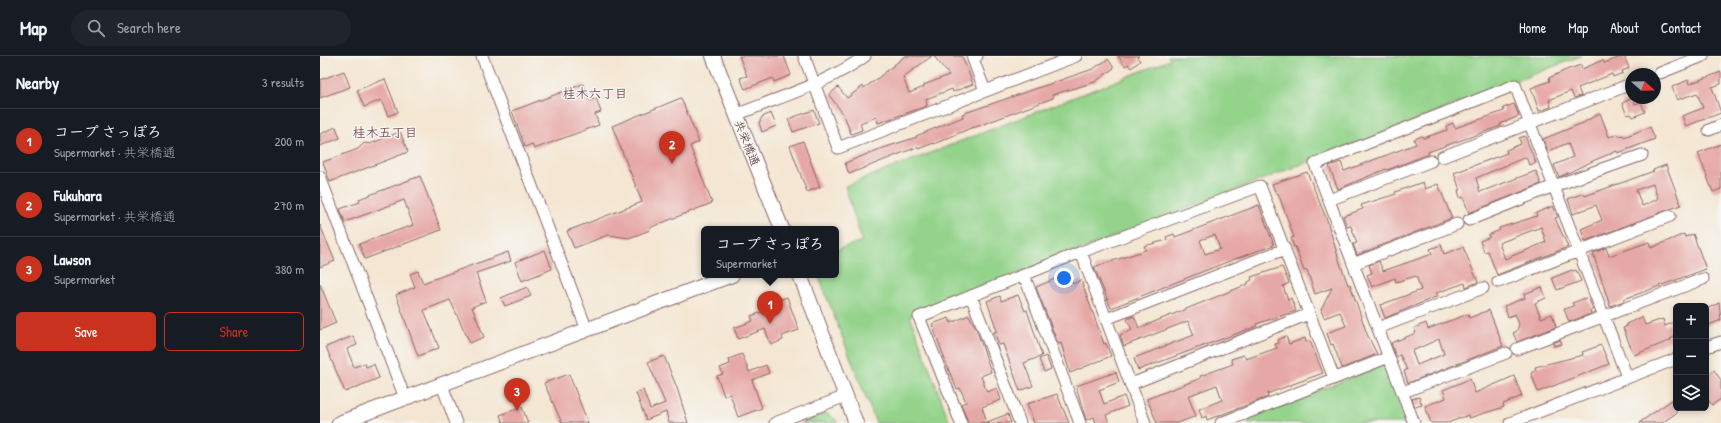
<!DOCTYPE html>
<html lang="en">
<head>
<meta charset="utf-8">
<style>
	body { margin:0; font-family:"Patrick Hand","Klee One",sans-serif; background:#20242c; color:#f1f3f6 }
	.controls { position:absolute; right:12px; bottom:12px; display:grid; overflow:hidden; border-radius:6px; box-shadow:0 2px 6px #0003 }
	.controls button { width:36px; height:36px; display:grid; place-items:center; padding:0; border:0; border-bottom:1px solid #363941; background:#171b24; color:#f1f3f6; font:20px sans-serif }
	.compass { position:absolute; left:1305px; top:12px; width:36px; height:36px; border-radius:50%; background:#171b24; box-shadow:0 2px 6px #0003; rotate:110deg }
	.you { position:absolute; left:744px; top:222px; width:14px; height:14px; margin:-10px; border:3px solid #fff; border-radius:50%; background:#1a73e8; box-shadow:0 0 0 6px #1a73e833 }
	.badge { display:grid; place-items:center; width:26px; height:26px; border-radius:50%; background:#c8321e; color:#fff; font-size:13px; font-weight:700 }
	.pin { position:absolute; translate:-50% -33px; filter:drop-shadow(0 1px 2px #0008) }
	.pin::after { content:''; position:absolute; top:21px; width:14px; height:12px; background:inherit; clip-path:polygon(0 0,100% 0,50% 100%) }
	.popup { position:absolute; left:381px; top:170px; width:138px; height:52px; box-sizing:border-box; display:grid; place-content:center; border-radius:6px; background:#171b24; filter:drop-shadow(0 1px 3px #0005); font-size:13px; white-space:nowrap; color:#9ea1a6 }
	.popup b { font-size:15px; color:#f1f3f6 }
	.popup::after { content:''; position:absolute; left:50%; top:100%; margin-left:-8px; border:8px solid transparent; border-top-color:#171b24 }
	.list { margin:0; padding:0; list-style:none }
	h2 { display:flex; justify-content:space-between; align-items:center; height:52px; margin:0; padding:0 16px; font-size:17px }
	h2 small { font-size:13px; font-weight:400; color:#9ea1a6 }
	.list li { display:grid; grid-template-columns:26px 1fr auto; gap:12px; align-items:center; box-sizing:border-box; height:64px; padding:0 16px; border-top:1px solid #363941 }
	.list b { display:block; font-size:15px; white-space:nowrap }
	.list p { margin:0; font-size:13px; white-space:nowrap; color:#9ea1a6 }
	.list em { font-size:13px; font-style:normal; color:#9ea1a6 }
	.actions { display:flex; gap:8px; padding:12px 16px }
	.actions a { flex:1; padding:9px 0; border:1px solid #c8321e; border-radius:6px; text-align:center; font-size:14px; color:#c8321e }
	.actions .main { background:#c8321e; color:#fff }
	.icon { flex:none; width:22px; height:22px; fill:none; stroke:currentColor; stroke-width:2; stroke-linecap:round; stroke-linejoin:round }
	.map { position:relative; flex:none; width:1401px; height:367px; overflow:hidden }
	header { display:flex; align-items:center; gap:24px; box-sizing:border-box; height:56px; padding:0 20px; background:#171b24; border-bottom:1px solid #363941 }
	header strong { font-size:19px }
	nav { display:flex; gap:22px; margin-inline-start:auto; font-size:14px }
	.search { width:280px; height:36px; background:#20242c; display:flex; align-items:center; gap:10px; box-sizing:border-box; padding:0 14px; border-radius:22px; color:#9ea1a6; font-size:15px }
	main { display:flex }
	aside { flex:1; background:#171b24 }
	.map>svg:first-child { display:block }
</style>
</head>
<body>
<header>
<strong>Map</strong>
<div class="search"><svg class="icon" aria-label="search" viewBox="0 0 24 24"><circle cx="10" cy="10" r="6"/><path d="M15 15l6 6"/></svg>Search here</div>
<nav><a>Home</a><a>Map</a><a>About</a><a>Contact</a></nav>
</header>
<main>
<aside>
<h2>Nearby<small>3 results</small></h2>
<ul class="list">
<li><span class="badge">1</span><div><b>コープ さっぽろ</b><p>Supermarket · 共栄橋通</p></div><em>200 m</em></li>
<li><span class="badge">2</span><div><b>Fukuhara</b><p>Supermarket · 共栄橋通</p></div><em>270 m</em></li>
<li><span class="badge">3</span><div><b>Lawson</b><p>Supermarket</p></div><em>380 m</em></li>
</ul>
<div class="actions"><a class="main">Save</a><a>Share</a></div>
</aside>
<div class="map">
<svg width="1401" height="367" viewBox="0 0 1401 367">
	<rect width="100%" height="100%" fill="#f6f6f2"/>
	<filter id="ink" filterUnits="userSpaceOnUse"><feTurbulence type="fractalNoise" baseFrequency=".025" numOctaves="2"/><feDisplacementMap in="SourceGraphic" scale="8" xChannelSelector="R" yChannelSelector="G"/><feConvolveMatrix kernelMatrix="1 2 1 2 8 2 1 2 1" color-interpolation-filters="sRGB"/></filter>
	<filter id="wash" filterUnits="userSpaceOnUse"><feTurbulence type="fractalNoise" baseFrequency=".012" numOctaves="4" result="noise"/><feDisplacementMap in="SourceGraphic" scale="16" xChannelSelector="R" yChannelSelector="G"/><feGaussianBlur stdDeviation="0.9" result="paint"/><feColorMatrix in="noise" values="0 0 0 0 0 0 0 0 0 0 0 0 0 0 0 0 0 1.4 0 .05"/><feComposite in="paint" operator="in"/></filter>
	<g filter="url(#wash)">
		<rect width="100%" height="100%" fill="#f4e6d2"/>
		<path fill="#93d38a" stroke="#6e795a" d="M848,0H1261L590,260L630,367H556L498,219H516V194L542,185L525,130L850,4Z
			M1065,308L1088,367H929L927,363Z
			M506,357L516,364L517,367H481Z"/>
		<g id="blocks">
			<path fill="#e6a8a6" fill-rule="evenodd" d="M419,0H464L471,19L454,26L453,22L425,33L420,22L427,20Z
				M585,0H612L583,21L589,37L604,31V29L629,19L614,0H642L653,28L633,36L632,33L606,43L607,50L558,67L556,61L540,67L542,74L531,78L524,59L509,39L518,31L527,42L543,30L544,32L557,23Z
				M798,0H819L817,1L820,5L811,12L808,8L805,10Z
				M1304,0L1309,12L1302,15L1303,17L1293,21L1292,18L1258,32L1261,40L1254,42L1251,35L1229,44L1231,51L1219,55L1211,32L1230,25L1229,22L1246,14L1261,9L1262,13L1283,4L1284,7Z
				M788,3L794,12L775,26L732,39L733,42L653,72V71L614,88V87L598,93L597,91L529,118L525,107L560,93L597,81L596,80L643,61L642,58L773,13Z
				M24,15L30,31L0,42V24Z
				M1401,16V28L1392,31L1401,57L1366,70L1362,60L1383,52L1377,37L1357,44L1352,31L1368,24L1369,28Z
				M65,23L78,56L68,60L61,44L44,51L37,34Z
				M263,28L270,45L276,42L281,56L275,58L279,69L214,93L212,88L205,91L192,55Z
				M361,42L379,86L370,90L392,147L329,172L330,174L309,182L288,179L254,192L247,175L322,146L292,70Z
				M1313,42L1315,48L1321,46L1325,56L1313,61L1311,58L1307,59L1302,47Z
				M1194,48L1199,60L1180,68L1181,70L1108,96L1109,98L1067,114L1066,113L1018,133L1009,110L1021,106L1024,115L1096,88L1094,83L1102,80L1103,82L1127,74L1126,70L1133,67L1135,72L1184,55L1183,52Z
				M494,54L499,67L473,76L468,63Z
				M451,57L456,70L442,76L439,67L442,61Z
				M1280,57L1289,81L1298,78L1299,80L1303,79L1304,81L1330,71L1335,83L1298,97L1297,95L1275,104L1239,121L1234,109L1253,101L1248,87L1228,95L1223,83L1263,67Z
				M16,71L20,82L0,90V78Z
				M80,76L88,96L10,126L3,106L38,93L44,87L50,88Z
				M1205,80L1216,107L1209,109L1206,101L1156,122L1160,136L1216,115L1221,128L1149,157L1143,141L1140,142L1138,134H1140L1134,117L1187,97L1186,94L1201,88L1199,82Z
				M483,85L500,131L487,136L470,90Z
				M1401,88V133L1393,136L1378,97Z
				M1346,109L1361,149L1265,185L1261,173L1282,164L1276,149L1253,158L1248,143L1264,137L1265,140L1334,115L1333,114ZM1333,128L1338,143L1322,150L1316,134Z
				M987,116L1007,164L1019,204L1028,229L1030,228L1047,278L1057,298L1022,312L1013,288L1011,289L1007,277L1026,270L1020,256L1004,262L1001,254L1012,232L995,238L987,214L984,215L975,190L974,191L971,182L974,181L958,137L956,138L952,128Z
				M100,120L121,174L45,203L39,188L93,169L84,144L25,166L20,153L40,146L39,143Z
				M1103,126L1105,133L1118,128L1132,162L1037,199L1033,188L1037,187L1031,170L1027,171L1023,160L1043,153L1041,149L1076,138L1075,136Z
				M939,149L954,189L912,204L791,252L774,211L826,194L824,190L847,184L846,181L854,178L855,181ZM895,179L900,193L885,198L880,184Z
				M1233,150L1238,161L1235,162L1248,191L1177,219L1168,195L1164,196L1160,185L1170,181L1168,179L1180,174L1179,172L1217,160L1216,157ZM1221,171L1226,186L1185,203L1179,187Z
				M0,169L15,205L0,211Z
				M1364,178L1365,181L1373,178L1386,213L1304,243V245L1290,250L1273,197L1286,192L1289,200L1329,186L1331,192Z
				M1121,189L1124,198L1143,191L1158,226L1146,231L1145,227L1116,237L1118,240L1065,262L1060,249L1101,234L1096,220L1076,226L1075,222L1052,231L1047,219L1052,217L1049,209L1059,205L1063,215L1112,198L1110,193Z
				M225,194L232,213L202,225L195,206Z
				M188,196L191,205L156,217L166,245L152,251L164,281L150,287L130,244L104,254L119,292L98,300L76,239L95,231L90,218L98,215L103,227Z
				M962,211L969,227L963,230L968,244L971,242L976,255L936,268L937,270L818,314L814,302L874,279L868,265L804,290L800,279L812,274L807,263L814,260L819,272L928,228V226L932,224L931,221Z
				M1252,214L1253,215L1256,214L1261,225L1237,234L1232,222Z
				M749,217L753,228L761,224L784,288L786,287L791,300L750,317L741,287L738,288L716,231Z
				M0,228L16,267L0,274Z
				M207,231L211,240L185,250L181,242Z
				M1222,231L1226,242L1215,247L1221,262L1232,258L1236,271L1197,286L1193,277L1197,275L1199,268L1195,258L1188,261L1184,250L1205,242L1204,238Z
				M698,239L705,255L707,254L722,300L704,307L713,330L700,335L683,288L679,289L674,276L677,275L667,245L680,240L681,245Z
				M467,241L479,274L462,280L463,284L451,289L445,273L418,283L414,272L433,265L431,260L453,252L451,247Z
				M1268,241L1273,253L1270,255L1271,258L1249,266L1244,253L1254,250L1252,247Z
				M1399,247L1401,264L1386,270V253Z
				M1169,254L1183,290L1088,327L1084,315L1087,314L1080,299L1076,301L1071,287L1096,277L1094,272L1106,267L1108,273L1148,258L1149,262ZM1119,283L1124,298L1097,309L1092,295Z
				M649,259L656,272L671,316L661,320L667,336L677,332L681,344L662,351L667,366L688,358L691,367L648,366L641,348L646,346L640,332L637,333L629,315L612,268L629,262L631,267Z
				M1322,261L1325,269L1343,263L1345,270L1356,265V280L1350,283L1351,284L1314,299L1303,272L1307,270L1306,268Z
				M33,280L37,289L27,293L34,311L45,307L46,311L54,308L59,322L25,336L6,291Z
				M966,280L969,288L985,282L986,286L990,285L1003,317L957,334L947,338L948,341L887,364L886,360L882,362L879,353L902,344L897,329L868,340L876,360L858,367H837L827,343L881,322L880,320L913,308L911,303L924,299L926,303L957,292L955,288L959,287L958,284Z
				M1240,284L1242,288L1234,290L1233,287Z
				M1281,289L1289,308L1218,336L1211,317L1216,314L1215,311L1263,299L1262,296Z
				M422,298L429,316L446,309L449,317L432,324L442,352L418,361L410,338L404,340L397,320L403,318L400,312L410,308L409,303Z
				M344,300L357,332L368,367H349L346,356L326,364L316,337L323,334L330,353L345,347L328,306Z
				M726,300L731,313L724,316L719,303Z
				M1394,314L1401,324V343L1392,349L1386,341V320Z
				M796,316L799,326L779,334L784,348L804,340L808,350L786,359L789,367H776L774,361L766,364L756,330Z
				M249,318L268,367H242L224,327Z
				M1194,320L1202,340L1183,348L1184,351L1149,362L1148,359L1128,367H1111L1105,350L1126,342L1123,334L1150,323L1155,337Z
				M737,338L749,367H714L707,348Z
				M1099,341L1102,349L1095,351L1092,343Z
				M1356,341V357L1342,367H1319Z
				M202,351L208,367H183L180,359Z"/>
		</g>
	</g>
	<g filter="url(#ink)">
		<use href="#blocks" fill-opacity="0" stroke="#866565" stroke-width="1"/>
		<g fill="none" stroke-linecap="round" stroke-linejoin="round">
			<defs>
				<path id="minor" d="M162,0L267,274
					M484,0L518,92L756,0
					M657,0L653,3L665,35
					M1340,17L1383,0
					M416,59C459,41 507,28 545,0
					M1389,74L1401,69
					M1122,101L1311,28
					M0,121L85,342
					M1009,144L1111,105
					M1149,164L1234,130L1322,99
					M761,196L825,367
					M1033,208L1137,168
					M704,219L760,367
					M1178,226L1350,160
					M651,240L700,367
					M786,263L965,193
					M1058,272L1163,232
					M1386,291L1401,286
					M1197,293L1383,223
					M811,328L989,258
					M122,329L136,367
					M1083,336L1186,297
					M455,367L526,340
					M641,367L599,261L761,196L940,130L1014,322
					M901,367L1069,301
					M1094,367L995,108L1195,29L1307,321
					M1190,367L1356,303"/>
				<path id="tertiary" d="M393,0L462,173
					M480,219L536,367
					M19,367L412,219"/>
			</defs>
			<use href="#minor" stroke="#866565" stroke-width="13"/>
			<use href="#tertiary" stroke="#866565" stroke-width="16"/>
			<use href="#minor" stroke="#fff" stroke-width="11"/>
			<use href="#tertiary" stroke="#fff" stroke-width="14"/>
		</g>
	</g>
	<g text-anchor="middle" stroke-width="3" stroke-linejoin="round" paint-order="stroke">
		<g font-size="12" fill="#4a1f2b" stroke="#f6f6f2">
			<text transform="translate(427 87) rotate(68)" y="4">共栄橋通</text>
		</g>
		<g font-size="13" font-weight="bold" fill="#814f56" stroke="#f6f6f2">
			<text x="275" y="42">桂木六丁目</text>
			<text x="65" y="81">桂木五丁目</text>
		</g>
	</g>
</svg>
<div class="controls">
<button>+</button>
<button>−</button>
<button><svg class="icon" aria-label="layers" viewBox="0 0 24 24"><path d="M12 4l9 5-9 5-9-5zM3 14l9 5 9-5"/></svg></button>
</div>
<svg class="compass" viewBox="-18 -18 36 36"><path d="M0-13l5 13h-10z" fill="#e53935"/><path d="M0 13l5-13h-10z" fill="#9ea1a6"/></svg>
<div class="you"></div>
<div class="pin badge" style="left:450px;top:268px">1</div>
<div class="popup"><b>コープ さっぽろ</b>Supermarket</div>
<div class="pin badge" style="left:352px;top:108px">2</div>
<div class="pin badge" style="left:197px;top:355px">3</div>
</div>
</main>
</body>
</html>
